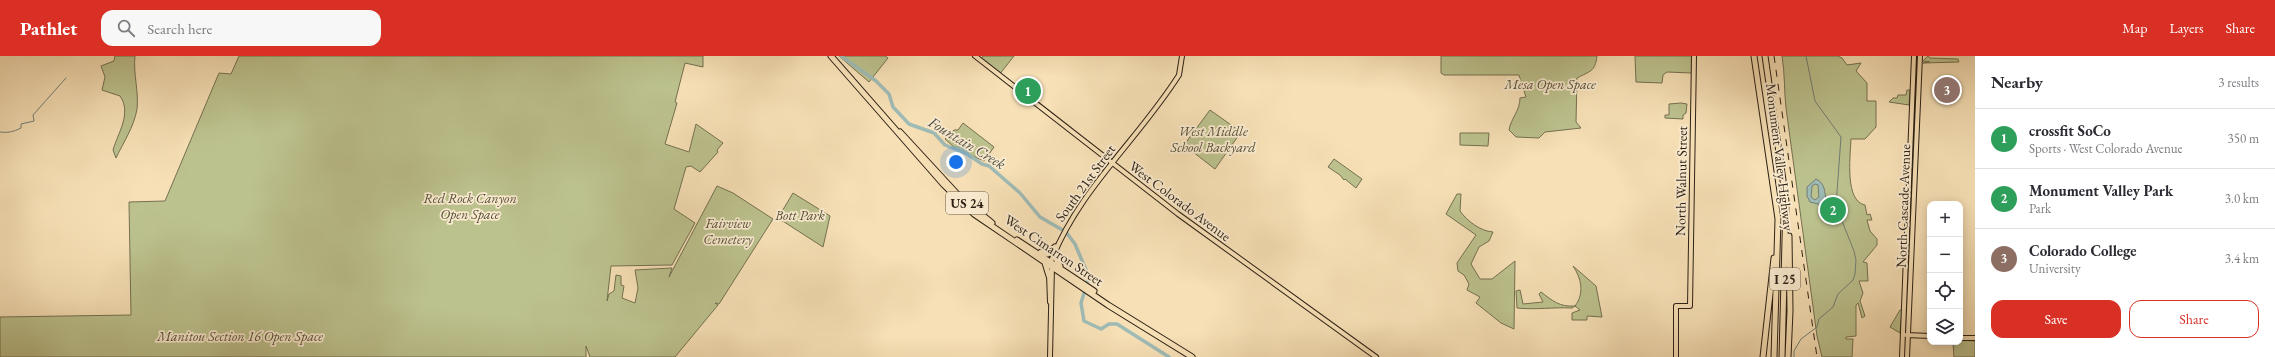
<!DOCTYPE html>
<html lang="en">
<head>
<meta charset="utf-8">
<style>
	body { margin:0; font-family:"EB Garamond",serif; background:#f7f7f7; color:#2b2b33 }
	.controls { position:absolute; right:12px; bottom:12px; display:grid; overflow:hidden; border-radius:8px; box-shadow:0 2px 10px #0003 }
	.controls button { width:36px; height:36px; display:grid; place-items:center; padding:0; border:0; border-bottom:1px solid #e1e1e2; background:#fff; color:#2b2b33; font:20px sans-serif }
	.you { position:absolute; left:956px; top:106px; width:14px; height:14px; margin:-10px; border:3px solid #fff; border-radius:50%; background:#1a73e8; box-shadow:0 0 0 6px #1a73e833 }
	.badge { display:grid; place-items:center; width:26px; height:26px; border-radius:50%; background:#d93025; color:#fff; font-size:13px; font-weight:700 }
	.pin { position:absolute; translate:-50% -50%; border:2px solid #fff; box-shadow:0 1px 4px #0006 }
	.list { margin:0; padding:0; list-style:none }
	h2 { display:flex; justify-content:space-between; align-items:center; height:52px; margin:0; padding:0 16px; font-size:17px }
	h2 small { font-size:13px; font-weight:400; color:#7c7c81 }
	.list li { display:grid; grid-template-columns:26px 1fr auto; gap:12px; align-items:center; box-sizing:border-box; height:60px; padding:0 16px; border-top:1px solid #e1e1e2 }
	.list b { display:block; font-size:15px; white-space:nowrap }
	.list p { margin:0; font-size:13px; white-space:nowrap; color:#7c7c81 }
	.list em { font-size:13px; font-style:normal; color:#7c7c81 }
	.actions { display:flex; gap:8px; padding:12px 16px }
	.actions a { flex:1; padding:9px 0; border:1px solid #d93025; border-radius:12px; text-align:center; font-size:14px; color:#d93025 }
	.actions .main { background:#d93025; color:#fff }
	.icon { flex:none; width:22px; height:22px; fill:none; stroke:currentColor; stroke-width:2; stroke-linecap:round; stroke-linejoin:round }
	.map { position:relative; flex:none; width:1975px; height:301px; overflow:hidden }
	header { display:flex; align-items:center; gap:24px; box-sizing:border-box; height:56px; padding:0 20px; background:#d93025; color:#fff }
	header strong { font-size:19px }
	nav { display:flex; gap:22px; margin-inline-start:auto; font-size:14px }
	.search { width:280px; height:36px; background:#f7f7f7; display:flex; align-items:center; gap:10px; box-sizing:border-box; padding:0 14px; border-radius:12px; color:#7c7c81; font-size:15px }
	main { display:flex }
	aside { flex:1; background:#fff }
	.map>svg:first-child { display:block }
</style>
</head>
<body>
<header>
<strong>Pathlet</strong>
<div class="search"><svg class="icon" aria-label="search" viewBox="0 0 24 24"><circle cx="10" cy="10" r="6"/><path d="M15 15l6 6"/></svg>Search here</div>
<nav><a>Map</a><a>Layers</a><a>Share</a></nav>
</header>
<main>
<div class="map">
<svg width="1975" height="301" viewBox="0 0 1975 301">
	<rect width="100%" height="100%" fill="#f7e0b6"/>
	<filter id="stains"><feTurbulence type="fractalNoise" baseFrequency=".005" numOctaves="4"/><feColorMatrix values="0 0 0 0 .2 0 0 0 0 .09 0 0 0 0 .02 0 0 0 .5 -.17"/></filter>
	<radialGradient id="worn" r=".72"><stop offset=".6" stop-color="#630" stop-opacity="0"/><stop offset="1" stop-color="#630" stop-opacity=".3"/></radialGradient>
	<path fill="#bcc28e" stroke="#747051" d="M115,0H135C133,17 139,36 137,53C134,71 123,87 116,102L113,94C118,77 132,57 120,40L102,34L105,21L101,10L114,5Z
		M239,0H703V11L685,7L675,46L677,47L665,88L689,96L696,68L723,87L717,94L718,96L700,116L691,110L686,111L674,153L695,167L672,209L611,210L607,245L609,238L614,235L616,219L621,220V229L624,230L622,242L635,247L638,232L635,214L672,212L669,221L717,130L733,137L773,163L719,248L715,247L718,249L675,301H590L586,290V301H0V261L131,259L129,146L165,145L219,17L231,18Z
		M839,0H885L888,2L869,26Z
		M983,0H1014L999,19L980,4Z
		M1441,0H1597C1595,16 1590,15 1577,22L1576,66L1581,72L1545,76L1539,82L1516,81L1509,74C1511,62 1520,55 1520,42L1526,41L1519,19H1444L1441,17Z
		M1635,0H1692V17L1667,16L1663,19L1662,27L1636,26Z
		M1782,0H1838L1842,2L1847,9L1861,7L1856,15L1867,27V45H1876V71L1865,83H1851C1850,103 1845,145 1865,149L1867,159L1870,158L1872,164H1867L1870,175L1877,183V189L1863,206L1867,207L1868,225H1859L1863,237L1860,245L1865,260L1862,262L1858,247L1856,249V280L1846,281V283H1853L1852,301H1822L1817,280L1786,52C1784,34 1785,18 1782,0Z
		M1928,0L1930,2L1958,3L1959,6L1923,7L1930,6L1923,5Z
		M1907,34H1910L1909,49L1889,46L1893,42H1897L1898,39H1906Z
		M1681,47L1687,48L1686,57L1683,59V63L1665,62V59H1669V48Z
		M1210,54L1241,76L1215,113L1184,89Z
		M963,67L994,91L984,105L955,92L945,83L954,74H958Z
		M1460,77H1489L1488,90L1460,89Z
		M1334,103L1362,123L1356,132L1345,123L1344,124L1340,119L1328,111Z
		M793,137L830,160L823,191L778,162Z
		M1457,138H1461L1460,155C1467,165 1480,175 1493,176L1489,185L1479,191L1471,208L1480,223H1492L1515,205L1514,273L1501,267L1476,247L1480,241L1467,234L1469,228L1464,219L1458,215L1457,207L1476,179L1446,158Z
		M1573,210L1596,230L1602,261L1587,260V264H1572V257L1580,254L1575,250L1572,252C1553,251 1536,254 1517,252L1516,235L1520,234L1523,248L1543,246L1539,238L1541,236C1553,245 1559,251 1575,250C1585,237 1581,222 1573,210Z
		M1900,254H1902L1900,277L1890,271Z
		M1960,284L1975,285V301H1954L1953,286H1960Z"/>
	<path fill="#9fbbb6" stroke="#717d75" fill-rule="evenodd" d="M1816,123C1825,127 1825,136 1826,146L1822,149L1810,146L1807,140V131ZM1815,128L1818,129L1819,141L1815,144L1811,141L1812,130Z"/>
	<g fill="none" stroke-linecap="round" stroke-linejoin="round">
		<path stroke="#717d75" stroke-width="1" d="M0,76C8,77 13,76 21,72V68L34,65L33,59L66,22
			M1794,301V295L1801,283L1817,271L1819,263L1833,251L1838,238L1853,224L1855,218L1856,204L1854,195L1836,150L1841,81L1815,45L1806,0"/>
		<path stroke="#9fbbb6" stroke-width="3.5" d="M841,0L876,25L889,38L893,51L909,68L934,77L945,89L967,98L982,108L989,110L1020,137L1040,161L1066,176L1075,188L1089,221L1081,247L1084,265L1101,273L1109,268H1117L1169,301"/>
		<defs>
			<path id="major" d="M975,0L1178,158L1376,301
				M1050,208C1077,135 1138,84 1179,19L1182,0
				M1049,218L1050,246
				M1906,279L1930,280
				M1960,282H1975
				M1050,301L1052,210
				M1676,301V250H1690L1694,0
				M1902,301L1914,0
				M1907,301L1920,0"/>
			<path id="highway" d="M831,0L944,129L974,158L1108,249L1192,301
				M1754,0L1778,163L1774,301
				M1765,0L1786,145L1782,301
				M900,76L959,140L992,167
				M1017,184L1094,235
				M1055,191V201L1060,210
				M1041,196L1048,198L1055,191
				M1045,207L1049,220
				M1763,301L1774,202
				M1788,301L1790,255L1789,180"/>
		</defs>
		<use href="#major" stroke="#2b1f14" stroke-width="6"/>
		<use href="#highway" stroke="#2b1f14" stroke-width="7"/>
		<use href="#major" stroke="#f7e0b6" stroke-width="4"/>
		<use href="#highway" stroke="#f7e0b6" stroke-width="5"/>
		<path stroke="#2b1f14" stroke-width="1" stroke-dasharray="7 7" stroke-linecap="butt" d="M1774,0L1817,301"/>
	</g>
	<g text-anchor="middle" stroke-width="3.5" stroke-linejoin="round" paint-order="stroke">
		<g fill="#faebd0" stroke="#695c4c" stroke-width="1">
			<rect x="946" y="136" width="42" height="22" rx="3"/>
			<rect x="1770" y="212" width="30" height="22" rx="3"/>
		</g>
		<g font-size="13" font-weight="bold" fill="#2b1f14">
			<text x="967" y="152">US 24</text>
			<text x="1785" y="228">I 25</text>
		</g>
		<g font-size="14" font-style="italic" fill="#565039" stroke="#faebd0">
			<text x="1550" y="33">Mesa Open Space</text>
			<text x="1213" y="80">West Middle<tspan x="1213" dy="16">School Backyard</tspan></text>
			<text x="470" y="147">Red Rock Canyon<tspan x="470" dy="16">Open Space</tspan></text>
			<text x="800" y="164">Bott Park</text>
			<text x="728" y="172">Fairview<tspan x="728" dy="16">Cemetery</tspan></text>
			<text x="240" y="285">Manitou Section 16 Open Space</text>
		</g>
		<g font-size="14" fill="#2b1f14" stroke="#faebd0">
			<text transform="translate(1780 101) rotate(83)" y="5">Monument Valley Highway</text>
			<text transform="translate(1681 125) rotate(-89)" y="5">North Walnut Street</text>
			<text transform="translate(1085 127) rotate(-54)" y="5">South 21st Street</text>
			<text transform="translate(1180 145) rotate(37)" y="5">West Colorado Avenue</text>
			<text transform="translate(1903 150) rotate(-88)" y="5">North Cascade Avenue</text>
			<text transform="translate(1054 194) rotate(34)" y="5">West Cimarron Street</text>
		</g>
		<g font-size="15" font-style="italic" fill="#4e4e45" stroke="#faebd0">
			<text transform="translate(967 87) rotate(31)" y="5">Fountain Creek</text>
		</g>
	</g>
	<rect width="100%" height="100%" filter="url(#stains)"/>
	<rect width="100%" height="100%" fill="url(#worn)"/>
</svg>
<div class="controls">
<button>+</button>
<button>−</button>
<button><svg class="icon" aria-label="locate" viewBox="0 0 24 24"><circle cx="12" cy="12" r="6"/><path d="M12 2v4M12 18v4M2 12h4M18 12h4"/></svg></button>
<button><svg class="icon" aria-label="layers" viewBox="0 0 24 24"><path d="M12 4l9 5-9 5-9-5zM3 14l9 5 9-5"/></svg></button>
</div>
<div class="you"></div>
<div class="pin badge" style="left:1028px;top:35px;background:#2e9e5b">1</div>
<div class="pin badge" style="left:1833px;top:154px;background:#2e9e5b">2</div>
<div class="pin badge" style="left:1947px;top:34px;background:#8d6e63">3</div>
</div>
<aside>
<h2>Nearby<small>3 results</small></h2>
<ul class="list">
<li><span class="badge" style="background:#2e9e5b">1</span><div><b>crossfit SoCo</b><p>Sports · West Colorado Avenue</p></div><em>350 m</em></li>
<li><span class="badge" style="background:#2e9e5b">2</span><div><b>Monument Valley Park</b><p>Park</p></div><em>3.0 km</em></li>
<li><span class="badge" style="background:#8d6e63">3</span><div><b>Colorado College</b><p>University</p></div><em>3.4 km</em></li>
</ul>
<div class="actions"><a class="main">Save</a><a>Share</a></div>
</aside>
</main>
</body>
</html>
